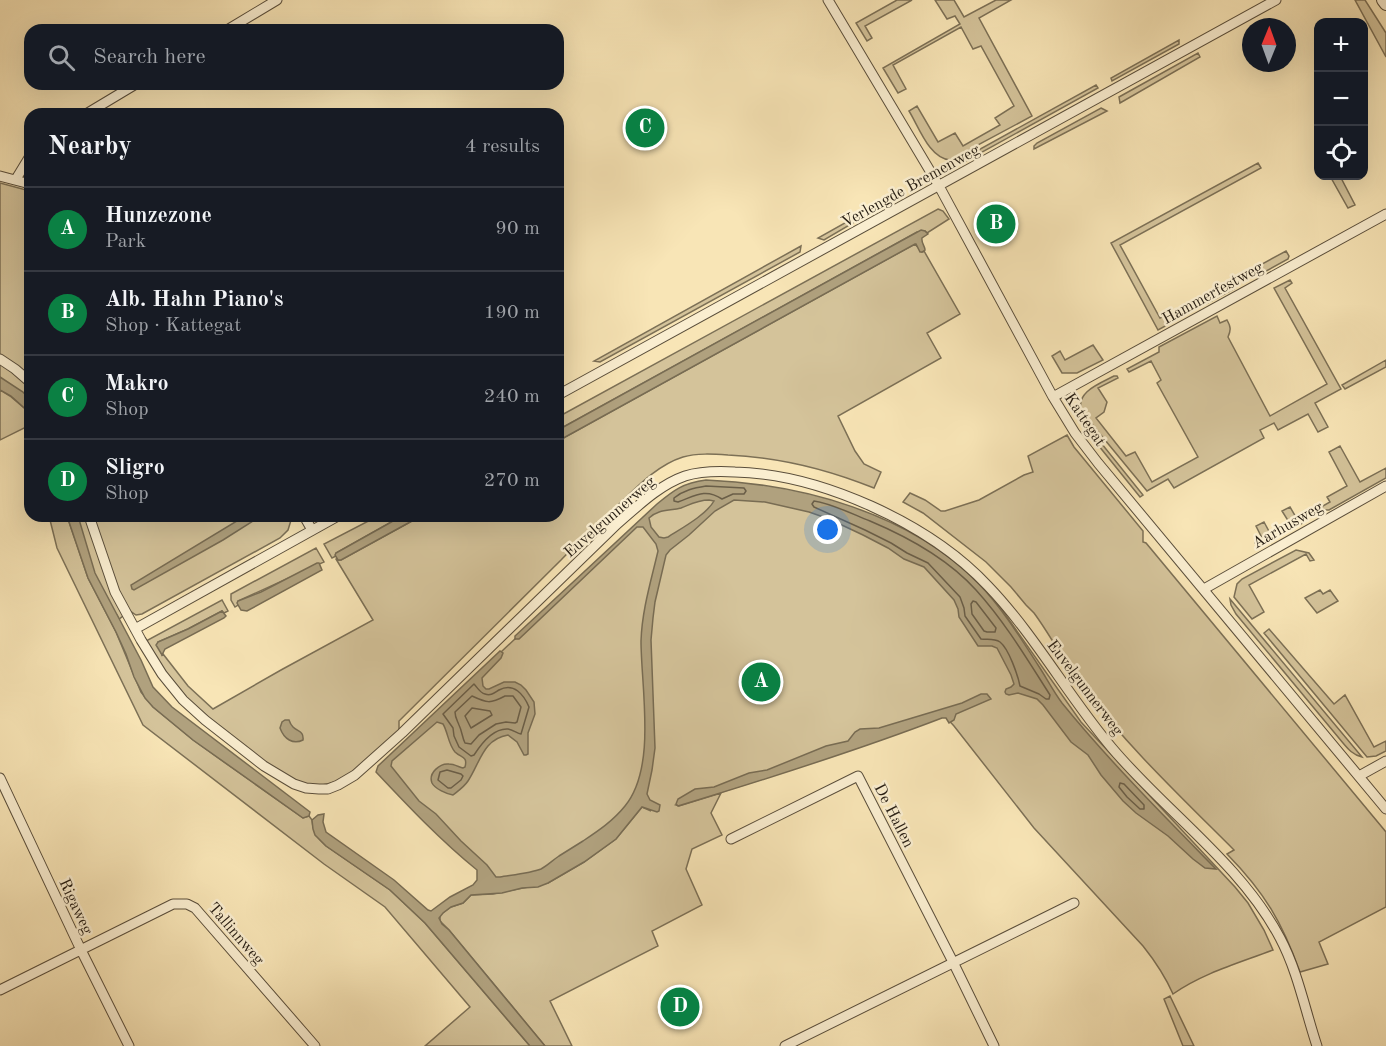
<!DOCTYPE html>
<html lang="en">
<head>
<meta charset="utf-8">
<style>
	body { margin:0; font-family:"Old Standard TT",serif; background:#242831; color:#f1f3f6 }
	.controls { position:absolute; right:18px; top:18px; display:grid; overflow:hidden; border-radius:12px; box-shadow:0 6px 24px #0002 }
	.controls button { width:54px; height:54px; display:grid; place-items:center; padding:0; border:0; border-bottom:2px solid #363941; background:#171b24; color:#f1f3f6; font:30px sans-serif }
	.compass { position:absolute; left:1242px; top:18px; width:54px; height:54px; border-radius:50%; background:#171b24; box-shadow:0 6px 24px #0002; rotate:1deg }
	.you { position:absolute; left:828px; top:530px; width:21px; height:21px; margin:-15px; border:4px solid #fff; border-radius:50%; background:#1a73e8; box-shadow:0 0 0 9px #1a73e833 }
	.badge { display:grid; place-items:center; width:39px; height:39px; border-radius:50%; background:#0b8043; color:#fff; font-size:20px; font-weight:700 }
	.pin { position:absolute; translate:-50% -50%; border:3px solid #fff; box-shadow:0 2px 6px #0006 }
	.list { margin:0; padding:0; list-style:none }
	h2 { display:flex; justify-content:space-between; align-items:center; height:78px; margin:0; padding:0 24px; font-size:26px }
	h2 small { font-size:20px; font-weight:400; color:#9ea1a6 }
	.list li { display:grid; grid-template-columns:39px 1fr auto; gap:18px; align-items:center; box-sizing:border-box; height:84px; padding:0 24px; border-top:2px solid #363941 }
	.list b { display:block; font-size:22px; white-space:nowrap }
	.list p { margin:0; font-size:20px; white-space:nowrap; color:#9ea1a6 }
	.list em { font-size:20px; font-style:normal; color:#9ea1a6 }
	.icon { flex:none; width:33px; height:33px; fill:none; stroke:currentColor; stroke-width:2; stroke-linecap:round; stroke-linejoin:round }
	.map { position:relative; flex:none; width:1386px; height:1046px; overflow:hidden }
	.search { position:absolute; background:#171b24; box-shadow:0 6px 24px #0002; left:24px; top:24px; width:540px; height:66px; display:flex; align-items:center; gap:15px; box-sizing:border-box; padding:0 21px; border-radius:18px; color:#9ea1a6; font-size:22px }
	.panel { position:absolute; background:#171b24; box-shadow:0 6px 24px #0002; left:24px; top:108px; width:540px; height:414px; border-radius:18px }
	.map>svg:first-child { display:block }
</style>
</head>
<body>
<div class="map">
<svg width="1386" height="1046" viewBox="0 0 1386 1046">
	<rect width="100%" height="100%" fill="#f8e5b6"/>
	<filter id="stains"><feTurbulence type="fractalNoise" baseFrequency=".00333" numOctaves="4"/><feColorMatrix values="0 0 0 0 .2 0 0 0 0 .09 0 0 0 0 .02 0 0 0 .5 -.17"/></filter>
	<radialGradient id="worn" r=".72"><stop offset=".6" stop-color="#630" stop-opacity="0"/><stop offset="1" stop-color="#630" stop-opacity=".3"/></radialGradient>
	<path fill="#d4c39a" stroke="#7c7056" stroke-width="1.5" d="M897,0H912L865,26L872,38L867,41L856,23Z
		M935,0H954L964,17L996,0H1011L979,18L1032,116L950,160C929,158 919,127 909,111L917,106L938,142L955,133L963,146L1000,125L995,118L1014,106L981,46L973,49L961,27L893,65L906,89L898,93L883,68L960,24L955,16L947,19Z
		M1355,0H1365L1386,33V57Z
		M1179,40V44L1112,81L1111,78Z
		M1198,53L1200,57L1120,103L1119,97Z
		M1096,85L1098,88L966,161L964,158Z
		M1101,108L1107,111L1034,149V146L1037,143Z
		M1258,163L1261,168L1120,245L1160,318L1178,310L1182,317L1158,330L1111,243Z
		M1330,176H1340L1355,205L1348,208Z
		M0,183L30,191V409L0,387Z
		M875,206V210L824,240L818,238Z
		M938,209L943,211L949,219L927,233L925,231L917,232L558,430V417Z
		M915,244L922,252L924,251L960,314L927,333L941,358L838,416L855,451L864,464L881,472L874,488C827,469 778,457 728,455C713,454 697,453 683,457C657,465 636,488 617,506C598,523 579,541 561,560C507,613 453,667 399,721V730L353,772C338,782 323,788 305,784C283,778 257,756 239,742C221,728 201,715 186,698C170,681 158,661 146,641L222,600L228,611L224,613L222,611L188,629L158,642L162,655L163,654L188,686L213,709L281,670L373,620L336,559L337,558L338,560H341L421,516H558V441Z
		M801,246L800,252L600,362L594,361Z
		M1286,251L1289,256L1288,259L1259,275H1256L1253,269Z
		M1290,280L1292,283L1285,288L1341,389L1315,403L1328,427L1318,432L1308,414L1278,430L1274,423L1260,430L1264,438L1174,488L1168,479L1147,491L1082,412C1074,392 1101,383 1114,376H1117L1118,378L1098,388L1107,402L1104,412L1096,418L1126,456L1135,452L1152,482L1198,457L1157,383L1161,380L1151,361L1129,372L1127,369L1159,352V347L1217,316L1220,323L1227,320C1231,327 1231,330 1228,337L1270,416L1327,384L1274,288Z
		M1231,281L1234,289L1206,304L1204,303L1200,298Z
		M1093,345L1103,360L1077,373H1062L1052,356L1060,351L1065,360Z
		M1386,360V367L1345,389L1342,385Z
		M0,390L10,396L30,413V442L26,427L0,440Z
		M1077,413L1143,495L1140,497L1082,425Z
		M1067,435L1074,447L1143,531V542L1146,543L1386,832V907L1319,942L1328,964L1300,972C1282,922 1265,893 1227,854L1234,850C1181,797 1126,745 1081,685C1064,662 1051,636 1034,613L1026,605L1011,587L986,562L923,513L903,502L910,493L925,500L941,511H945L979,500L1024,475L1033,472L1028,456Z
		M1340,446L1360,482L1386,468V478L1329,510H1325L1321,507L1330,502L1327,497L1347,486L1329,452Z
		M716,482L932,548L1000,607L1081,722L1235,887L1248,903L1264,930L1273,950C1239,963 1203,973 1173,994C1165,976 1155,961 1143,946L1034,828L954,726L942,713L676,805L679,806L721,793L711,813L722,835L692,849L686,869L702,905L652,931L658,946L550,1001L572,1046H545L449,930L440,921V915L451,907L463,903L471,895L493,894L548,883L584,862L616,839L642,807L651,811L642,803L564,863L501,887L380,769L501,652L656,507Z
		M1290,507L1297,519L1305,515L1306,521L1294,528L1292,527L1282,511Z
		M49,516H67L88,578L116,632L141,692L153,707L193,740L303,818L309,816L312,820C312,830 318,839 326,846L390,890L425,923L530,1046H425L470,1007L385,907L324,864L143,725L57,548Z
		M69,516H292V517L288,530L280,538L142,614L136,615L130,611L119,619L117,615L111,619Z
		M378,516H402L336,553V556L332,558L324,544Z
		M1264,522L1270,533L1279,529L1280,536L1258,547L1255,543L1262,538L1256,526Z
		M316,548L324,562L238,601V605L235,607L231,600V594Z
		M1296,550L1309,553L1314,560L1310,561L1306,554L1249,585L1264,612L1252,619L1234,597L1237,584L1242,579Z
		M1320,590L1323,594L1330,590L1338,601L1317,613L1305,598Z
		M1230,599L1362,757C1353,755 1348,749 1343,743L1236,614L1231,605Z
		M1269,629L1334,704L1345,695L1374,747L1386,741V751L1376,756L1367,757L1264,633Z
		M1170,996L1194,1046H1183L1164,999Z"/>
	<path fill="#b0a17e" stroke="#786c53" stroke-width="1.5" fill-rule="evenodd" d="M921,230L925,231L928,234L922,238C921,243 925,246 925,250L922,252H920L916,244H915L558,441V430Z
		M0,377L23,392L30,400V413L11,396L0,390Z
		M706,480C802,484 910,513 979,584C1002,608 1020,637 1038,665C1046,677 1053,691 1062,703C1110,762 1163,815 1216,869L1205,868L1193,859L1168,836L1136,813L1123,801L1101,775L1088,755L1071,742L1043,705L1037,699L1018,693L1009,695L1006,694L1005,692L1006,689L1011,687L1014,684L1011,675L997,648L992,646H978L959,617L958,609L954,600L924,567L904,559L888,548L863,535L829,519L809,512L765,502L734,500L715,511L689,535L670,550L666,555L655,602L653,618L651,640L655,748L652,770L647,794L650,800L660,805L659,811L657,812L642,807L616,839L584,862L548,883L538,887L522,888L502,893L471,895L463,903L451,907L443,913L439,918L442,924L449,930L545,1046H530L425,923L390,890L326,846L315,835L313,829L312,820L318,815L324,814L323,822L326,832L394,880L428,910L431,911L450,897L473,885L477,880V870C440,840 408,806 376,772L378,766L500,651L503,653L501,658L482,678L483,686L486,689H489L504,682H515L521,685L526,690L534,702L535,714L528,733V754L526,755H524L517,742L508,735C483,739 480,763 468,781C464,787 458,791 453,795C447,794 435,789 432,783C428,773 440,763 449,764C454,764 459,767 463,768L465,767C468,756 461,758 455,752C448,744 448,732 443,724L437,722L392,761L391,766L419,801L436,814L461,841L487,865L496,877H500C512,875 531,873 541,869C547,866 553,860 559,856C567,851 575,846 583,841C598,831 613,821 625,806C657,767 641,688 641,641C642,610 651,581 658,551L656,544L643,527H637L519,639H515V636L657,504C674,490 683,483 706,480ZM709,500L714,501C706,515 682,528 668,537L664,538L659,537L651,527L649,518C658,509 670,511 681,508C691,504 698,500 709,500Z
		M67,516H78L95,573L141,660L153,687L172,707L310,812L309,816L303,818L193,740L153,707L145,698L134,677L126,654L116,632L88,578Z
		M245,516H261L223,540L134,590L132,589L131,585Z
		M402,516H421L341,560H338L335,555L336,553Z
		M317,563H319L322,570L247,611L241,610L237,603L238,601L261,592Z
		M222,611L226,616L224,618L165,649L162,655L156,645L158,642L188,629Z
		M981,694H987L991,699L956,714L954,720L949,723L946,718H942C856,751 767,779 678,806L676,804L678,799L695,789L714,787L749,773L767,770L826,746L848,741L855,732L860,729L879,728L962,703Z
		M285,720H289C290,723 291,725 293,727C298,732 304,731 303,740C293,745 284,739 280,728L282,722Z"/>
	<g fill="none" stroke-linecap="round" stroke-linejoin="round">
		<path stroke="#6a5e48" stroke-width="1.5" d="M706,486L744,488L746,491L744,494H733L722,499C705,488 695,496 678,502L674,501V498C684,490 694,488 706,486Z
			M814,501C833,504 852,514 870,521C908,537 948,559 976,590C1005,622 1027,659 1050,695L1049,699H1046L1039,694L1020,686C1018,676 1009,649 1000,642C994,638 987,640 981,639L965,616L964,608L960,597L928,563L907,553L891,543L865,530L814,507L812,504Z
			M973,601L976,602L996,628L995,632H987L984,631L972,614L971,604Z
			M474,684C477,687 480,693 485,694C491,696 494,693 499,690C514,682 524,695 529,707L521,734C517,733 513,730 508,729C493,728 481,744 474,755L471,756L459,747L454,736L453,728L443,714Z
			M505,696H513L521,707L517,722L515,723L506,722L496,724L479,735L471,744L465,743C462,737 462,731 459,725C457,720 455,717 455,712L472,696C487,703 490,704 505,696Z
			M472,708L490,711L492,715L471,728L465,716Z
			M447,770L461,774L463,776L461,780L451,788H448L438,780L440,772Z
			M1120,783L1124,784L1144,805V809H1140L1127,797L1119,787Z"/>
		<defs>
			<path id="minor" d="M828,0L939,186L1053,397L1075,433L1098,463L1386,809
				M227,30L277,0
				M86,114L136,84
				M0,176L30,184
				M16,179L30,156
				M0,359L15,369L30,382
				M558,395L1276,0
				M1053,397L1386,214
				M89,516L115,592L141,640L162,674L183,700L205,720L264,766L294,784L306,788L319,789H328L338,785L355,775L402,733L616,525C637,507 659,485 685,476C701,471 718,471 735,472C820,474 929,523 988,586C1035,635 1068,696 1112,748C1165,811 1241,864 1280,938C1298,972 1305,1010 1317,1046
				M304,516L312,530
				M1204,589L1386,486
				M135,629L338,516
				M1359,776L1386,761
				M0,778L81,950L129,1046
				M731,839L858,776L953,962L994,1046
				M0,990L173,904H187L195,908L315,1046
				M785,1046L1074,903"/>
			<path id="tertiary" d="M1383,0L1386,4"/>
		</defs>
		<use href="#minor" stroke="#5a4e3b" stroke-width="11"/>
		<use href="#tertiary" stroke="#5a4e3b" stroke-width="14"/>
		<use href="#minor" stroke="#faeed0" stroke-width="9"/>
		<use href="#tertiary" stroke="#faeed0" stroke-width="12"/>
	</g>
	<g text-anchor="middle" stroke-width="5" stroke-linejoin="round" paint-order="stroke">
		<g font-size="16" fill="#251c12" stroke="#faeed0">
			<text transform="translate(910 185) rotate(-29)" y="6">Verlengde Bremenweg</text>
			<text transform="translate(1212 292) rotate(-29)" y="6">Hammerfestweg</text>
			<text transform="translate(1086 419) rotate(56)" y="6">Kattegat</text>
			<text transform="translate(609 516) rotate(-41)" y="6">Euvelgunnerweg</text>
			<text transform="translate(1287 524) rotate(-30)" y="6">Aarhusweg</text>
			<text transform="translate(1086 687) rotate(53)" y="6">Euvelgunnerweg</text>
			<text transform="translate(895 815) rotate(63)" y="6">De Hallen</text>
			<text transform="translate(77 906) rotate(65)" y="6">Rigaweg</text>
			<text transform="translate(237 933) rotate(49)" y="6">Tallinnweg</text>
		</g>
	</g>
	<rect width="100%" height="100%" filter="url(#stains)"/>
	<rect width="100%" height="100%" fill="url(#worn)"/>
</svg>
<div class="controls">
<button>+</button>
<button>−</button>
<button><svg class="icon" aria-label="locate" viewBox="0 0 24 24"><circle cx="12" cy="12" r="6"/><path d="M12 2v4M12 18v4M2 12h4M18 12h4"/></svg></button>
</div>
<svg class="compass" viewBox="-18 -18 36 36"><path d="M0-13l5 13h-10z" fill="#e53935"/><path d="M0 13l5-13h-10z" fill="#9ea1a6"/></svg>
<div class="you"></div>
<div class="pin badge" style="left:761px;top:682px">A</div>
<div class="pin badge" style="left:996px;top:224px">B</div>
<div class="pin badge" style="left:645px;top:128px">C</div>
<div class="pin badge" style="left:680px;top:1007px">D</div>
<div class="search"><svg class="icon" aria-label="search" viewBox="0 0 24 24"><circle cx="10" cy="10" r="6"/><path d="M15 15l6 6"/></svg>Search here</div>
<section class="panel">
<h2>Nearby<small>4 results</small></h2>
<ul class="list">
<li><span class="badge">A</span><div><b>Hunzezone</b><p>Park</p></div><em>90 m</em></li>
<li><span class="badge">B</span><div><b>Alb. Hahn Piano's</b><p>Shop · Kattegat</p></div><em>190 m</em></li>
<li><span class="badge">C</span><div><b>Makro</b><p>Shop</p></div><em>240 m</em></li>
<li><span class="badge">D</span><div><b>Sligro</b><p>Shop</p></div><em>270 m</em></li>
</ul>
</section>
</div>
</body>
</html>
